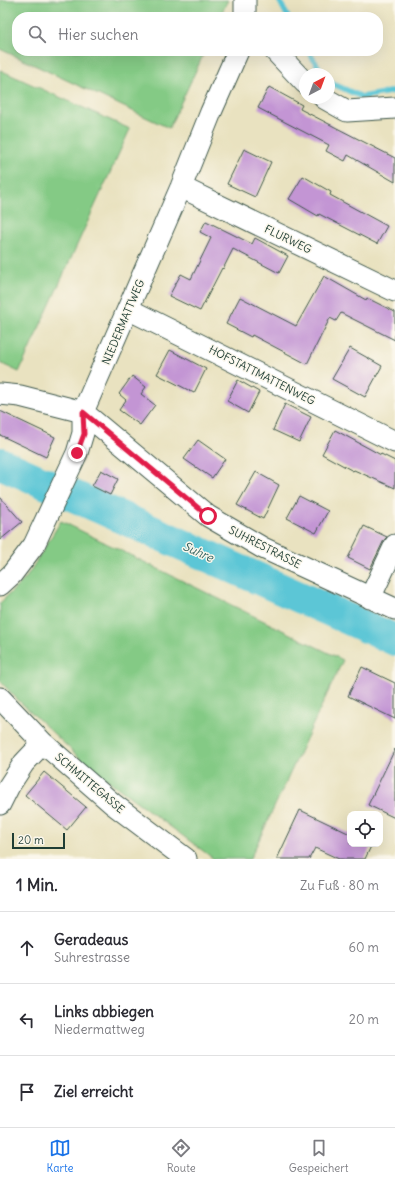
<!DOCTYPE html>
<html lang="de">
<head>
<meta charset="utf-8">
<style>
	body { margin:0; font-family:Delius,sans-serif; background:#f2f2f3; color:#2b2b33 }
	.controls { position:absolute; right:12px; bottom:12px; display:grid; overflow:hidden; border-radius:8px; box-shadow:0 4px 16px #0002 }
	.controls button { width:36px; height:36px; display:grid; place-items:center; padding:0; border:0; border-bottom:1px solid #e1e1e2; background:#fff; color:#2b2b33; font:20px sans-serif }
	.compass { position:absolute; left:299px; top:68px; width:36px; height:36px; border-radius:50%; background:#fff; box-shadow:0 4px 16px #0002; rotate:41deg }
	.scale { position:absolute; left:12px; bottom:10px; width:53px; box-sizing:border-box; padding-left:4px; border:2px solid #1f3d34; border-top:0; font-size:11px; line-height:14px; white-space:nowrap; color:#1f3d34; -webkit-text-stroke:3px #fbf7ec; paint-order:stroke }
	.stop { position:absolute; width:12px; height:12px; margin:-9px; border:3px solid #e11d48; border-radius:50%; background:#fff }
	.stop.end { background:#e11d48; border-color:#fff; box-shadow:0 1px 4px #0008 }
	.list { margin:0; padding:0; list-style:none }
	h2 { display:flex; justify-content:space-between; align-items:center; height:52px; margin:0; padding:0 16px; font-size:17px }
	h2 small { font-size:13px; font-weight:400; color:#7c7c81 }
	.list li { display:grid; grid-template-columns:26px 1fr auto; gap:12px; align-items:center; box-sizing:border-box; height:72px; padding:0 16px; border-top:1px solid #e1e1e2 }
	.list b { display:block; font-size:15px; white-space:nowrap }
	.list p { margin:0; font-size:13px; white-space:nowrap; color:#7c7c81 }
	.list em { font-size:13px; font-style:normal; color:#7c7c81 }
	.icon { flex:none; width:22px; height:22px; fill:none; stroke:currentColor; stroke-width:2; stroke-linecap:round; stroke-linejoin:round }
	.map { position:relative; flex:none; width:395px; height:859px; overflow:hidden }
	.search { position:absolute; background:#fff; box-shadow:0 4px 16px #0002; left:12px; right:12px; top:12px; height:44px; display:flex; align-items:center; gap:10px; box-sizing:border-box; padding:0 14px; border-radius:16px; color:#7c7c81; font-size:15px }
	.sheet { height:268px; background:#fff }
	nav { display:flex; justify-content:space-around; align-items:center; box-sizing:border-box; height:56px; border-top:1px solid #e1e1e2; background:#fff; font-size:11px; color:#7c7c81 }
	nav a { display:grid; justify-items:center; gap:2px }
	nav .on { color:#1a73e8 }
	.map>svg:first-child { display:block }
</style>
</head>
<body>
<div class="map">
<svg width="395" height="859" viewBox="0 0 395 859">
	<rect width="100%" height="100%" fill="#fbf7ec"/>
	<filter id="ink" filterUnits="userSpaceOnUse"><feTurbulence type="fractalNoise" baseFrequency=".025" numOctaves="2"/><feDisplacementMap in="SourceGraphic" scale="8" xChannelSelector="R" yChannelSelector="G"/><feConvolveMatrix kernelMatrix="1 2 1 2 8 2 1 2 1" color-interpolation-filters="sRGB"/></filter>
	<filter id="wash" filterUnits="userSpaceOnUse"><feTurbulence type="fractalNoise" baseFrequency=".012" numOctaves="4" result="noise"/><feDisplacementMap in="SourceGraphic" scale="16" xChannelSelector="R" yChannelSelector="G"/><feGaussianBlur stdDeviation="0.9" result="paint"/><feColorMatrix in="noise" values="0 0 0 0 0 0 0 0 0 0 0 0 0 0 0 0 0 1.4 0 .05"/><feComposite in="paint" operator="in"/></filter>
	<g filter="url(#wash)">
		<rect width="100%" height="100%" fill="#e9e2c0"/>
		<path fill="#84ca85" stroke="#52845c" d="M0,0H228L220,17H17V51H205L169,128L0,49Z
			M0,70L130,129L19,372L0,363Z
			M61,521L343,660L250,859H214L86,764L16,698L0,681V603L26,578Z"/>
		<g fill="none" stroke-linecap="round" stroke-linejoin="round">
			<path stroke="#5bc6d6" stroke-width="5.5" d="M279,0L288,17
				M308,51L323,74
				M329,82L362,97L395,91"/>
			<path stroke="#5bc6d6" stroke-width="32" d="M0,463L395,640"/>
		</g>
		<g id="blocks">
			<path fill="#c395d4" d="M269,87L302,105L300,109L395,158V182L348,155L345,161L326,151L329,145L258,108Z
				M244,149L271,162L255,197L227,184Z
				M303,176L331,192L330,195L387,226L377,244L319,214L318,216L289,199Z
				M206,221L252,244L255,238L288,256L279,273L233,249L223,269L222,268L200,311L169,296L181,274L191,279L211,238L200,232Z
				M324,276L366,300L367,298L395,312V340L341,313L336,321L330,318L307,364L252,335L251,337L226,324L240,297L296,326Z
				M350,348L382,366L365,397L332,379Z
				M170,350L206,369L194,393L157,374Z
				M132,376L146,387L141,394L155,405L140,425L119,410L126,400L119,394Z
				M238,380L259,392L248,413L227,401Z
				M285,404L311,417L299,442L273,430Z
				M0,411L55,437L46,457L0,435Z
				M335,430L381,455V454L395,461V488L354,470L353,471L322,454Z
				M198,440L225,459L212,478L184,459Z
				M101,470L118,479L110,495L92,486Z
				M256,472L279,485L263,519L237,505Z
				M299,496L328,511L316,533L287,518Z
				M0,497L22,522L0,540Z
				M364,526L387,537L384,540L370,569L348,558Z
				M362,667L395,683V719L348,696Z
				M395,749V818L368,805Z
				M44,772L86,807L67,830L25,795Z
				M300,810L350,834V844H372L365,859H339L315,848L309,859H277Z"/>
		</g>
	</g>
	<g filter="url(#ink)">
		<use href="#blocks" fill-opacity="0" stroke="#3d5649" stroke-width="1"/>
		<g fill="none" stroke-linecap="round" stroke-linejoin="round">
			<defs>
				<path id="street" d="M245,0V17
					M275,51L305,83
					M324,98L347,111L395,108
					M181,187L395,291
					M128,309L395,442
					M0,394L20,396L83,412L208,516L263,548L395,609
					M0,585L12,574L34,545L77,453L83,433V412L181,187L211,112L238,51
					M370,598L395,545
					M0,698L43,743L113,804L186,859
					M0,804L9,786L24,763L43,743"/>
			</defs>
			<use href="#street" stroke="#3d5649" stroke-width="23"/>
			<use href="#street" stroke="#fff" stroke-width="21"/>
		</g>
	</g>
	<g fill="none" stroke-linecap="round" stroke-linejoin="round" filter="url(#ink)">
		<path stroke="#e11d48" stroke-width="5" d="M77,453L84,434L83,412L208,516"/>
	</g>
	<g text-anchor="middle" stroke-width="3" stroke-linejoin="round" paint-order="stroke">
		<g font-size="11" fill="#1f3d34" stroke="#fbf7ec">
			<text transform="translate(288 239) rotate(26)" y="4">FLURWEG</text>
			<text transform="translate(123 322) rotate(-67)" y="4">NIEDERMATTWEG</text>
			<text transform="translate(262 375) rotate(27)" y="4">HOFSTATTMATTENWEG</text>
			<text transform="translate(265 547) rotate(27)" y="4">SUHRESTRASSE</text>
			<text transform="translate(90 783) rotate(40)" y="4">SCHMITTEGASSE</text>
		</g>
		<g font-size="12" font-style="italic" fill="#2e5f5c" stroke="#fbf7ec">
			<text transform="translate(198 552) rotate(24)" y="4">Suhre</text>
		</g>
	</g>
</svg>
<div class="controls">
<button><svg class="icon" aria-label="locate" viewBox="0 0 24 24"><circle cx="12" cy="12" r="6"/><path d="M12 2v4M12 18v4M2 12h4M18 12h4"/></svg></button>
</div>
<svg class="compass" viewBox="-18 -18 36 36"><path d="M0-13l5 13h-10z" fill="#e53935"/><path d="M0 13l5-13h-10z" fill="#7c7c81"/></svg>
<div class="scale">20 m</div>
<div class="stop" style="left:208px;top:516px"></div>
<div class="stop end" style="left:77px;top:453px"></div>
<div class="search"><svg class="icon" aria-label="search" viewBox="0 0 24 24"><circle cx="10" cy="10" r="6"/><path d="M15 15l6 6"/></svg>Hier suchen</div>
</div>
<section class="sheet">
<h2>1 Min.<small>Zu Fuß · 80 m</small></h2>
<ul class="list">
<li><svg class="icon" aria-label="ahead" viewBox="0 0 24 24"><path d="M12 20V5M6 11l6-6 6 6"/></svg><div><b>Geradeaus</b><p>Suhrestrasse</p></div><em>60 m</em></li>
<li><svg class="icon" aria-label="left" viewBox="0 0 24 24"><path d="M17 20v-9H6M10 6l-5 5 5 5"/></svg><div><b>Links abbiegen</b><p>Niedermattweg</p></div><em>20 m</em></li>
<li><svg class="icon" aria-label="arrive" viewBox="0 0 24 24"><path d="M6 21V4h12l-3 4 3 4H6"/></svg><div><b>Ziel erreicht</b></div></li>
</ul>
</section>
<nav>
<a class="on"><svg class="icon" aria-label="map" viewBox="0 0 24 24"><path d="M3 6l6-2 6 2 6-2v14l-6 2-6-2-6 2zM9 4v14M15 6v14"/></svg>Karte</a>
<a><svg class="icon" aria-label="directions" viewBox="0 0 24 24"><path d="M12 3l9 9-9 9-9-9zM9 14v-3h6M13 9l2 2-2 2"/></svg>Route</a>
<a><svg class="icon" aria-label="saved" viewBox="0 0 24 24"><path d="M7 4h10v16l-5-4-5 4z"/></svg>Gespeichert</a>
</nav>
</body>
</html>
